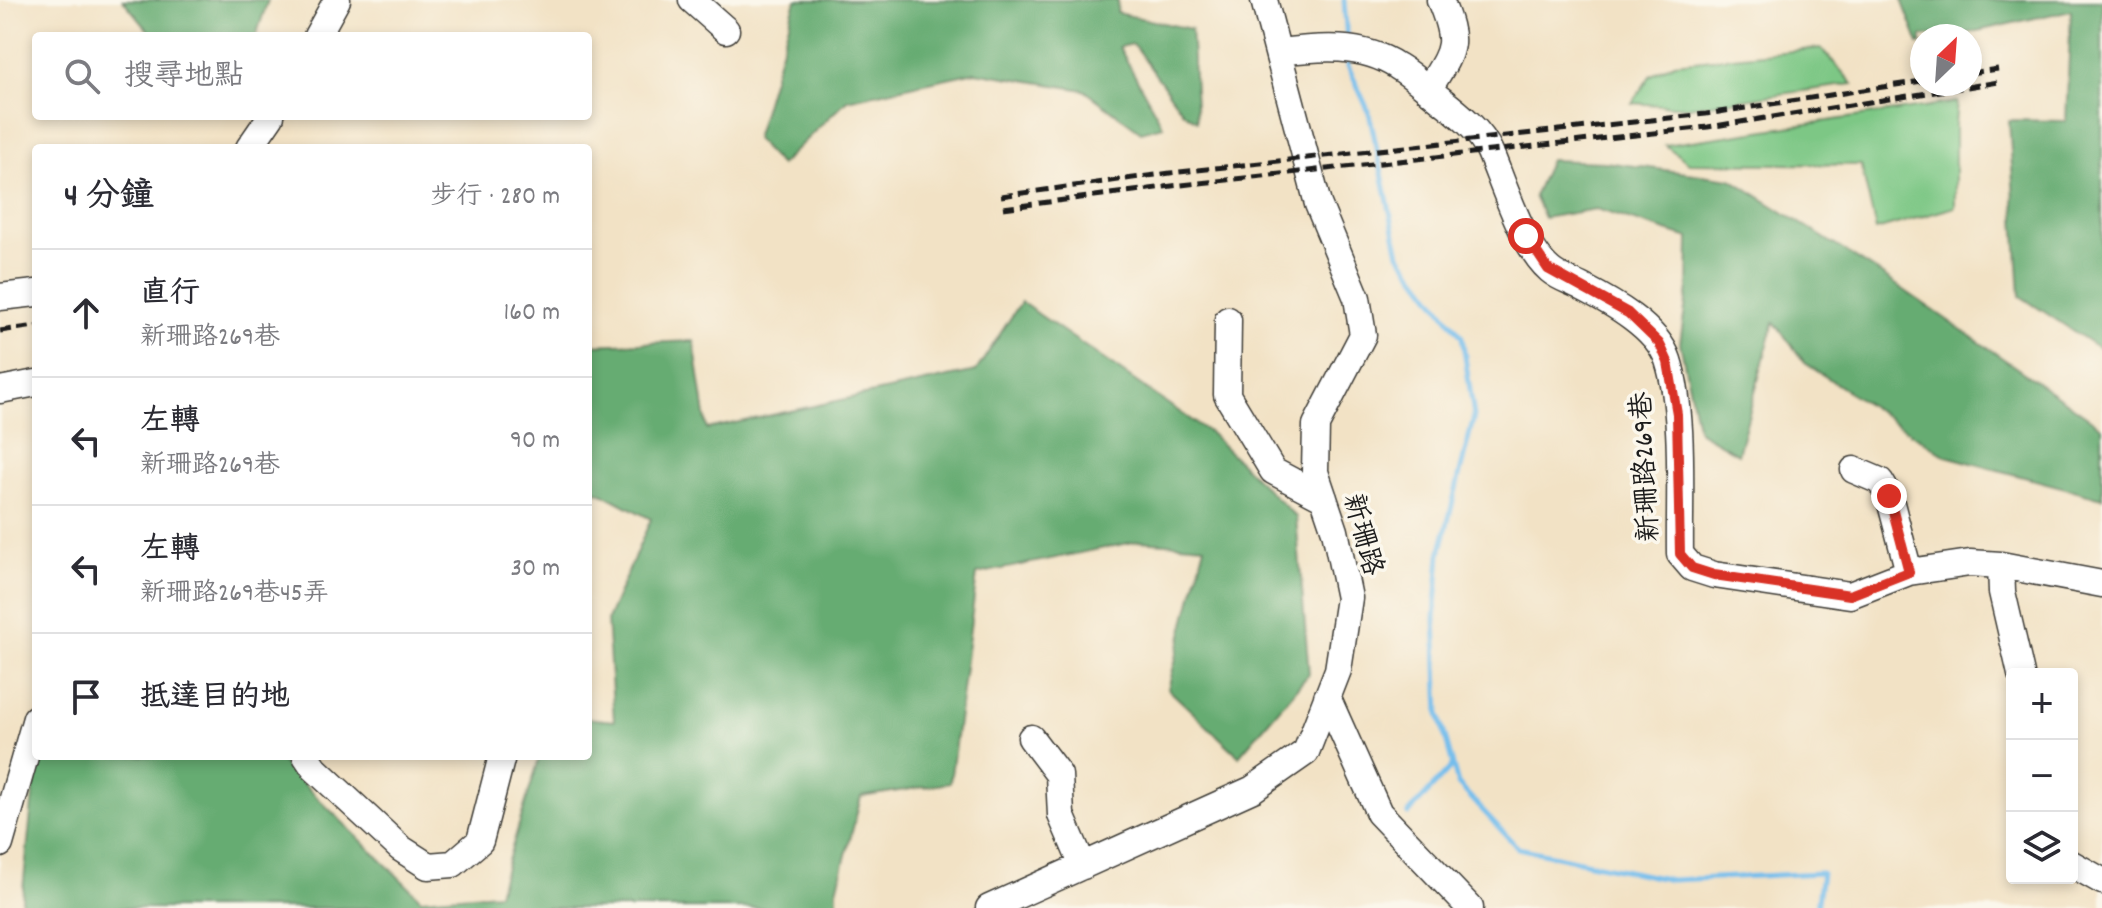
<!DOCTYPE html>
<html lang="zh-TW">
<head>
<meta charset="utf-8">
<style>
	body { margin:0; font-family:Dekko,"LXGW WenKai TC",sans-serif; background:#f7f7f7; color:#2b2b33 }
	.controls { position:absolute; right:24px; bottom:24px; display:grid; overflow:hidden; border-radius:8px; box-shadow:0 4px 12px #0003 }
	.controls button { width:72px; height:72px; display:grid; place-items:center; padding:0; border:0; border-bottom:2px solid #e1e1e2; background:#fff; color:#2b2b33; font:40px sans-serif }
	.compass { position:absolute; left:1910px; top:24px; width:72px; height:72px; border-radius:50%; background:#fff; box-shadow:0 4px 12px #0003; rotate:25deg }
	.stop { position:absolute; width:24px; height:24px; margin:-18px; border:6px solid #d93025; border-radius:50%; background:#fff }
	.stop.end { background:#d93025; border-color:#fff; box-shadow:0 2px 8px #0008 }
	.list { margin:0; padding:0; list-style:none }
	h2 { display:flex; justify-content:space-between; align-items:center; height:104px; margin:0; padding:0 32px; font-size:34px }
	h2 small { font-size:26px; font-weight:400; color:#7c7c81 }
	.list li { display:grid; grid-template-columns:52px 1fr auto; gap:24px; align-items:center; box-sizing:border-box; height:128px; padding:0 32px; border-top:2px solid #e1e1e2 }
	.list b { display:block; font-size:30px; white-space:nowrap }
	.list p { margin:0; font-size:26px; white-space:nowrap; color:#7c7c81 }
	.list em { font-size:26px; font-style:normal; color:#7c7c81 }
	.icon { flex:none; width:44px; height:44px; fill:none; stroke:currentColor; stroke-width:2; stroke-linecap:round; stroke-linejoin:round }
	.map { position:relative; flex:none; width:2102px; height:908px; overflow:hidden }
	.search { position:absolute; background:#fff; box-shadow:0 4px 12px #0003; left:32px; top:32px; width:560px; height:88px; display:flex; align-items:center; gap:20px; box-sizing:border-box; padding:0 28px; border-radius:8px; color:#7c7c81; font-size:30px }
	.panel { position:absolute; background:#fff; box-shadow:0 4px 12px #0003; left:32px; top:144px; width:560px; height:616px; border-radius:8px }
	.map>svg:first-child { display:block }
</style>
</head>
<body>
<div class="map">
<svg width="2102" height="908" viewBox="0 0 2102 908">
	<rect width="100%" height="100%" fill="#fbf7ec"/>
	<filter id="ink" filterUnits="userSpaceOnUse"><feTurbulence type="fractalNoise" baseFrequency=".0125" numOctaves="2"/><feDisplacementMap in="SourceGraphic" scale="16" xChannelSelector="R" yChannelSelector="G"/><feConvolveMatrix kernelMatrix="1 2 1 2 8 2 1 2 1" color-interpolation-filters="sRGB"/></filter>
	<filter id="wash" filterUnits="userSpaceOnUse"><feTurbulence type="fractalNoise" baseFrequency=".006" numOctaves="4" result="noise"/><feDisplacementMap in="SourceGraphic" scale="32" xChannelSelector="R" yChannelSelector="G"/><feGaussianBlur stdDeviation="1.8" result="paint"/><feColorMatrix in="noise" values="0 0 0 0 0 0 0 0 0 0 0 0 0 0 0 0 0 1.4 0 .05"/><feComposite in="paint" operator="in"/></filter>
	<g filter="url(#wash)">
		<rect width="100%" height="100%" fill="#f2e2c5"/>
		<path fill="#7dc785" stroke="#4c7250" stroke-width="2" d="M1821,48L1853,84L1688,107L1632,103L1650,76L1674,63Z
			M1957,102L1955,124V207L1876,230L1861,165L1689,163L1665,145Z"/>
		<path fill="#66ac72" stroke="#416447" stroke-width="2" d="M123,0H268L256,36H153Z
			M796,0H1118L1117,13L1191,29L1197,121L1183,112L1133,44L1119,47L1163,126L1141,132L1084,90L975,72L847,100L780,165L755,139Z
			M1902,0H2102V350L2020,296L2009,120L2066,121L2071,10L1955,36H1922V43L1919,44Z
			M1550,160L1605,162L1731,179L1881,274L2102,427V498L1946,456L1805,363L1774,322L1738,454L1698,431L1680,343L1688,288L1689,238L1596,209L1544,218L1534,196Z
			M1021,302L1210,433L1296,517L1309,674L1239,756L1168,689L1205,546L1139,541L977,574L950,783L861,797L837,890V908H21L37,756H275L421,899L498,893L540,756H588V718L614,721L607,620L651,519L598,491L588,495V345L694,341L707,429L976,371Z"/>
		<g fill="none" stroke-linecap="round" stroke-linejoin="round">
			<path stroke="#73bdec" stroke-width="5" d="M1344,0L1347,42
				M1348,56V66L1369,112L1399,254L1462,337L1474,416L1440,554L1435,618L1439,714L1458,784L1518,848L1671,880L1822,873L1817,908
				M1408,814L1453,765"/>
		</g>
	</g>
	<g filter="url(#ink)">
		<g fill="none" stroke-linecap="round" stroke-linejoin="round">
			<defs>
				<path id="minor" d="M692,0L726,30
					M317,36L337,0
					M1279,52C1319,47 1362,43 1397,66C1412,75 1426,88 1440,99C1458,113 1481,131 1490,152C1504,185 1523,247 1550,270C1559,278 1571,281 1582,287C1611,302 1657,327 1668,360C1685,413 1679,498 1680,554L1692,568L1714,575L1850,595L1909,572L1970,563L2001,565L2102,584
					M1428,90C1453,49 1459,46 1440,0
					M249,148L271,116
					M0,297L36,293
					M1228,320L1227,395L1273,471L1324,498
					M0,390L36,383
					M1854,470L1880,481L1889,496L1909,572
					M2001,565L2002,592L2021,674
					M1327,697L1379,813L1470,908
					M1031,738L1059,775L1061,815L1083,866
					M306,756L314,768L400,848L428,866L453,864L480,841L502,756
					M0,844L36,718
					M2072,864L2102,881
					M989,908L1253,789L1306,752L1338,670L1349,598L1335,531L1315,472L1316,425L1363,335L1357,298L1318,204L1264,0"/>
			</defs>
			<use href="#minor" stroke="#3c3a35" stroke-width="29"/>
			<use href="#minor" stroke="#fff" stroke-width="26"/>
			<path stroke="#1c1c1c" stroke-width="5" stroke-dasharray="12 6" stroke-linecap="butt" d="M1970,73L1998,69
				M1001,196L1170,173L1706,114L1922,81
				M1003,208L1172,186L1708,127L1999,82
				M0,331L36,326"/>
		</g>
	</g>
	<g fill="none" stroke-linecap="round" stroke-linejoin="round" filter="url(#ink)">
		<path stroke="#d93025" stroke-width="10" d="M1526,236L1548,269L1628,313L1659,343L1663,351L1668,362L1677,414L1680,554L1692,568L1714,575L1850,595L1909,572L1889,496"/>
	</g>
	<g text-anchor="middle" stroke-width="7" stroke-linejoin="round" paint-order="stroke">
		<g font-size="28" fill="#1c1c1c" stroke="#fbf7ec">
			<text transform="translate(1643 467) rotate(-93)" y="10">新珊路269巷</text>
			<text transform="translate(1365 534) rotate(75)" y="10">新珊路</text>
		</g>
	</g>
</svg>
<div class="controls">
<button>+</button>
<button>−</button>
<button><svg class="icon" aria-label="layers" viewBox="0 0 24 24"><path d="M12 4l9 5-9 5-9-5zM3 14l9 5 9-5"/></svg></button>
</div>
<svg class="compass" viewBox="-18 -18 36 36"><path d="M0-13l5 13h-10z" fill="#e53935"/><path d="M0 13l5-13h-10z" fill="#7c7c81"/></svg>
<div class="stop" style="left:1526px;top:236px"></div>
<div class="stop end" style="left:1889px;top:496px"></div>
<div class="search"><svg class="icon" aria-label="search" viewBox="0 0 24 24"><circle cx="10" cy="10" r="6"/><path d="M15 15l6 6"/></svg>搜尋地點</div>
<section class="panel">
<h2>4 分鐘<small>步行 · 280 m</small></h2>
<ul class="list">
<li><svg class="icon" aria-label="ahead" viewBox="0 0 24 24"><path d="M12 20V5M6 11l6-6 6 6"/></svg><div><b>直行</b><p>新珊路269巷</p></div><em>160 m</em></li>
<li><svg class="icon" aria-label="left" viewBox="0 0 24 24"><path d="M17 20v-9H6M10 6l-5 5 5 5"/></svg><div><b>左轉</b><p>新珊路269巷</p></div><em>90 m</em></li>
<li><svg class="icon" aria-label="left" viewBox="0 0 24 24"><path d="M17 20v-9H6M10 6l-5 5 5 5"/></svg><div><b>左轉</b><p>新珊路269巷45弄</p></div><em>30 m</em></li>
<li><svg class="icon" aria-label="arrive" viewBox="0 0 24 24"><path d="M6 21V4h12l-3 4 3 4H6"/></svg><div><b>抵達目的地</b></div></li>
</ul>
</section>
</div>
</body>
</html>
